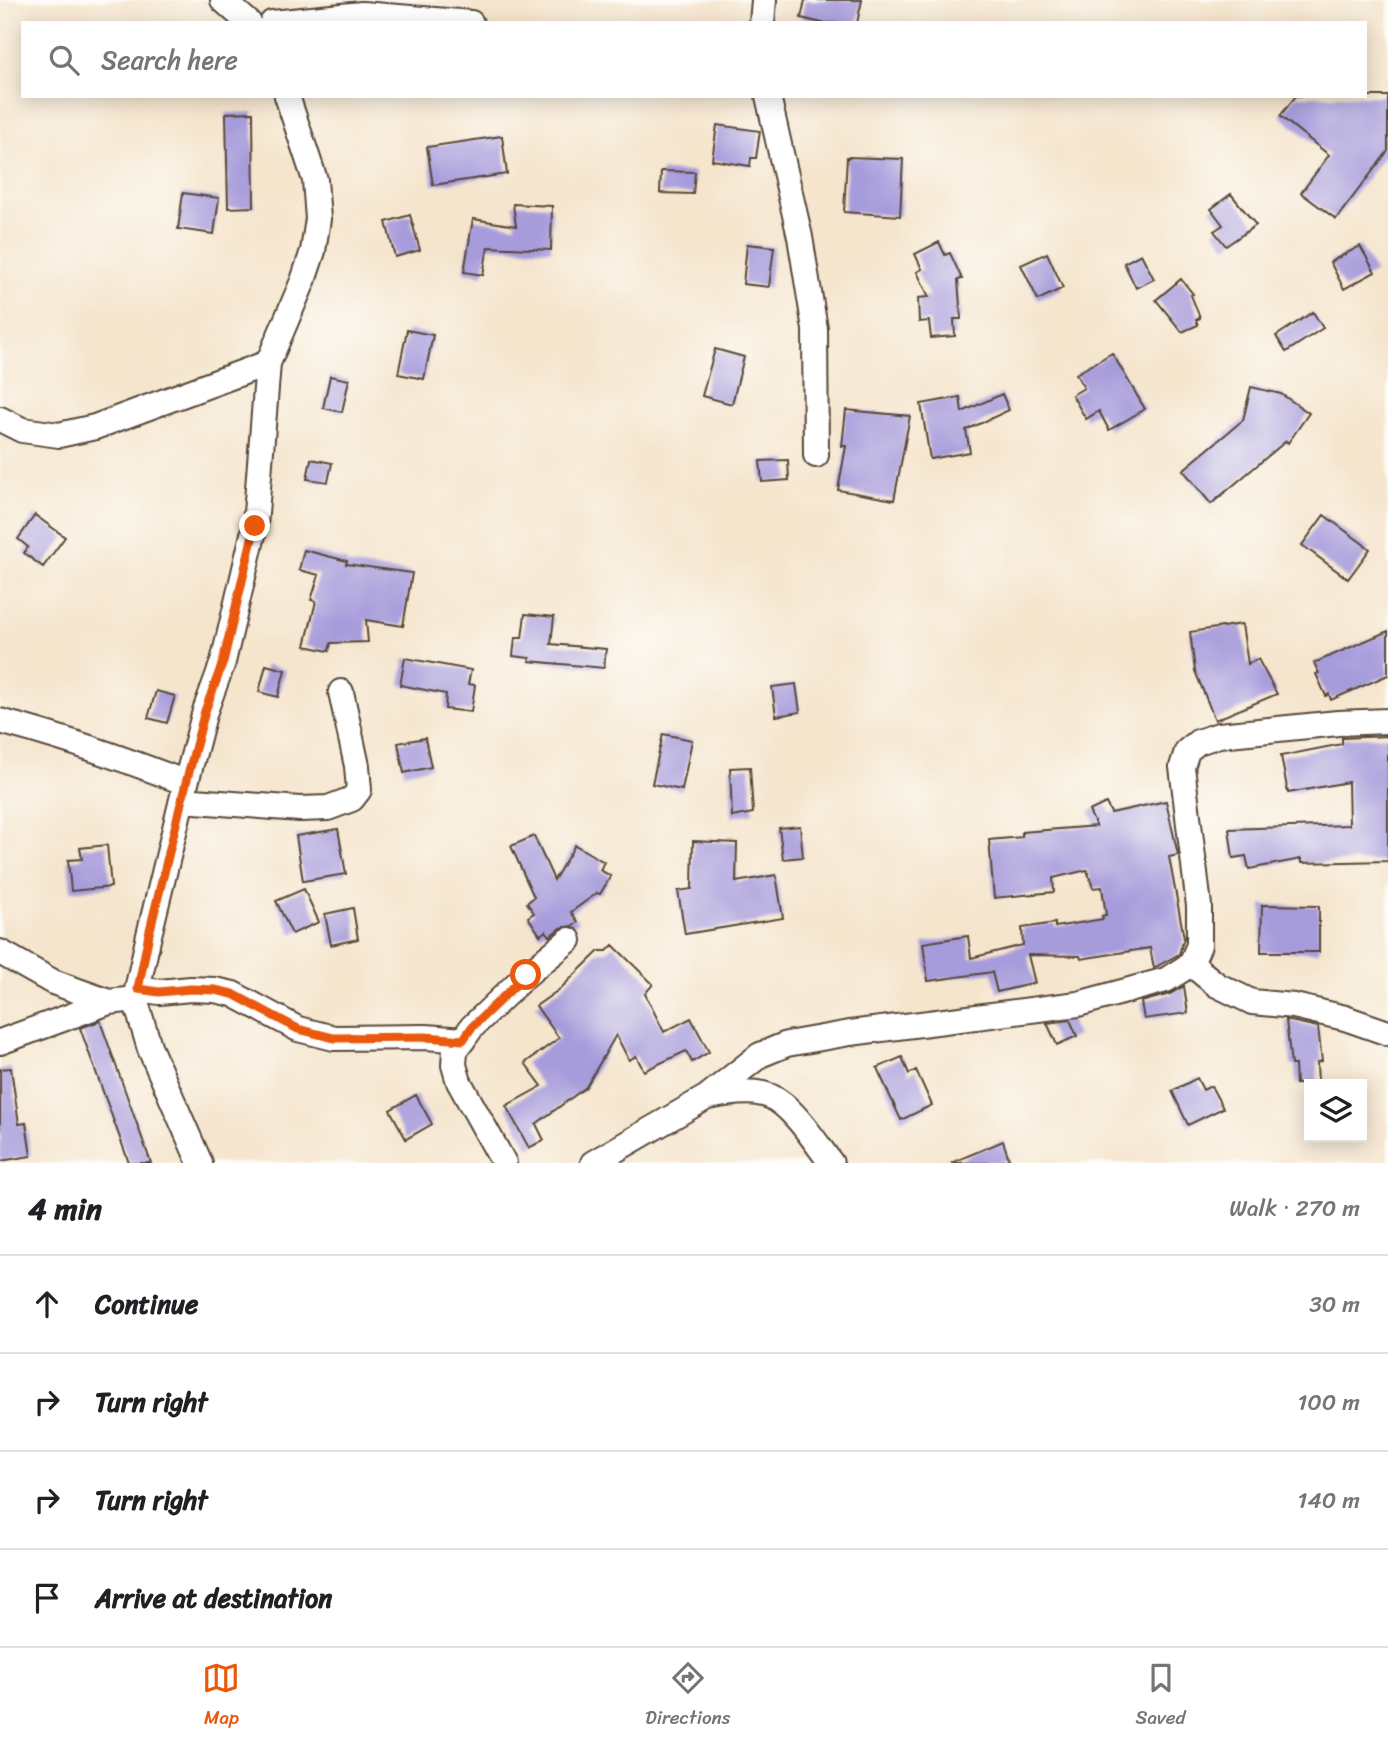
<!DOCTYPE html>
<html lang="en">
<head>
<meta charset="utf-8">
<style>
	body { margin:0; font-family:Sriracha,sans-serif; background:#f2f2f2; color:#202124 }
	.controls { position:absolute; right:21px; bottom:21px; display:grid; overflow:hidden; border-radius:0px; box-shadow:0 4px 18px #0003 }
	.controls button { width:63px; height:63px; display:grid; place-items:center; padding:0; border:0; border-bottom:2px solid #e0e0e0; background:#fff; color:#202124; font:35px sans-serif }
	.stop { position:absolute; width:21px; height:21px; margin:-16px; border:5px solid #ea580c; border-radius:50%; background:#fff }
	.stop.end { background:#ea580c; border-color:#fff; box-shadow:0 2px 7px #0008 }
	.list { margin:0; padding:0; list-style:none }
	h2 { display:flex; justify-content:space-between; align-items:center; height:91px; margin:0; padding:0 28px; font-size:30px }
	h2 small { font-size:23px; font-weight:400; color:#757577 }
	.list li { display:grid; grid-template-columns:46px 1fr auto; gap:21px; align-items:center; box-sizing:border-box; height:98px; padding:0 28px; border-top:2px solid #e0e0e0 }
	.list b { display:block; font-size:26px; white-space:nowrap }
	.list em { font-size:23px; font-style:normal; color:#757577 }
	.icon { flex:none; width:38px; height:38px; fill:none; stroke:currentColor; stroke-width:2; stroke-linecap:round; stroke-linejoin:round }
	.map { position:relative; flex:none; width:1388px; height:1163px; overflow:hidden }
	.search { position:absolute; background:#fff; box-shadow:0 4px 18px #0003; left:21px; right:21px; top:21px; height:77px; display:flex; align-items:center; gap:18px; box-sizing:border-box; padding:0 24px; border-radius:0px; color:#757577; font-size:26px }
	.sheet { height:483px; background:#fff }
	nav { display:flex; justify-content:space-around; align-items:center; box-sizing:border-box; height:98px; border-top:2px solid #e0e0e0; background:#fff; font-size:19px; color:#757577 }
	nav a { display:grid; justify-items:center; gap:4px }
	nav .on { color:#ea580c }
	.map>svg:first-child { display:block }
</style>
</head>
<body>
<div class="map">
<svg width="1388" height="1163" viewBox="0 0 1388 1163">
	<rect width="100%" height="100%" fill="#fdfcf7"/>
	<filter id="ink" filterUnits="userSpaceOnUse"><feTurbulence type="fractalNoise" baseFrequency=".0143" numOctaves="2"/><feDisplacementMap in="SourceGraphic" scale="14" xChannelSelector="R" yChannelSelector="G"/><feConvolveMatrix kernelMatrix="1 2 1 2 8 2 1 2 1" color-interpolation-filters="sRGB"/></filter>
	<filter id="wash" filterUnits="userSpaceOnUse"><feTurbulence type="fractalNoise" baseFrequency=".00686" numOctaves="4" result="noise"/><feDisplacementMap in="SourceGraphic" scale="28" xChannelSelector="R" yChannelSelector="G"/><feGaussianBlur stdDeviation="1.57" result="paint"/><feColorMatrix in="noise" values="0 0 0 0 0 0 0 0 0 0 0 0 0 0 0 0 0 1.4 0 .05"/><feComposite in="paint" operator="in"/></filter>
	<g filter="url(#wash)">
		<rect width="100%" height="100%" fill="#f5e5cd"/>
		<g id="blocks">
			<path fill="#a79cdb" d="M805,0H862L857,23H822L801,18Z
				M1296,96H1388V151L1336,219L1301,193L1329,155L1280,116Z
				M253,112L254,207L228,208L226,113Z
				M717,125L760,131L756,158H751L750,166L712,160Z
				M502,136L507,174L433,185L427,147Z
				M847,157L903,159L900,216L844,212Z
				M661,171L695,172L693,194L660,193Z
				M183,193L219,198L214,234L178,229Z
				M1231,194L1256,225L1226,246L1214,231L1223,225L1211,209Z
				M513,204L552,206L551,250L488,247L483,275L464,272L473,219L516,226Z
				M410,215L420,250L395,257L386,222Z
				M939,242L945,255L950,253L962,279L958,280L961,319H954L955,336L931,338L929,321L919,322L918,298L929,297L917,272L922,269L915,254Z
				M747,244L774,247L769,287L743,284Z
				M1360,246L1375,272L1344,289L1330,262Z
				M1047,253L1063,288L1038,300L1021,265Z
				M1141,254L1154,279L1136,288L1124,263Z
				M1181,279L1193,294L1191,295L1200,318L1196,320L1198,325L1182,332L1156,300Z
				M1313,312L1323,328L1286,352L1276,336Z
				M407,330L433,335L424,379L398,374Z
				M715,349L744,357L732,404L702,396Z
				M1112,353L1145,409L1109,430L1099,411L1086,419L1072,395L1084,388L1076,374Z
				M330,376L349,380L342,412L323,408Z
				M1251,387L1281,394L1309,413L1288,443L1286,441L1211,504L1183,470L1243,420Z
				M1002,394L1009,410L966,430L970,452L930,459L921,404L960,397L962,412Z
				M846,410L910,416L894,500L838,490L846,446H842Z
				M311,459L332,463L328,482L307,479Z
				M788,460L789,480L762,482L760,461Z
				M35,515L65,537L43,567L24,553L28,547L18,539Z
				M1324,515L1370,549L1348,579L1302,545Z
				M304,550L347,561L346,564L412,573L403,626L366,620L368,642L331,643L329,651L305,646L316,601L311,600L319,575L299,570Z
				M525,614L554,617L551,644L606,649L604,668L529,661L530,658L513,656L515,638H522Z
				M1242,624L1248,664L1258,659L1277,694L1215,720L1195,671L1190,632Z
				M1388,631V675L1331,700L1329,694L1326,696L1316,674L1319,673L1314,663Z
				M405,658L471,670L468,684L475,685L471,712L445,709L446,694L400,685Z
				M266,665L285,670L278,697L259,692Z
				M796,684L800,712L776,716L772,687Z
				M156,691L175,696L167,723L148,718Z
				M663,734L692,740L682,790L652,784Z
				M1388,736V861L1301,863V859L1249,869L1246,856L1233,858L1229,829L1349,825L1348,782L1288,793L1281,756L1342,744V738Z
				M425,738L431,767L404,773L398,743Z
				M750,767L753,813L732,817L730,768Z
				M1166,801L1178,855L1169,857L1184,938L1179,954L1154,968L1150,948L1081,959L1080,956L1028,955L1035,983L997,992L992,972L928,981L923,943L968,936L971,958L1023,945L1022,928L1055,923V927L1103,919L1102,916L1106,915L1102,887L1093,888L1087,870L1053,878L1054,892L994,898L989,840L1022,837V832L1096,826L1089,811L1106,803L1111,813Z
				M800,826L803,857L783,859L779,828Z
				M338,829L346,874L303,881L296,836Z
				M534,836L554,880L575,845L604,862L600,870L611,876L600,894L597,893L571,912L578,922L572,926L560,928L550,936L546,931L540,935L528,917L534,913L527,903L534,897L511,846Z
				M693,841L737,843L736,882L776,875L783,918L685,934L678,891L692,889Z
				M107,845L111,887L71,891L68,860L82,859L80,848Z
				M304,889L319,922L292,934L276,901Z
				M1262,905L1319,906V952H1261Z
				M353,908L358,939L331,945L325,914Z
				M613,945L653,984L645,994L664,1032L691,1018L709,1052L692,1062L686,1051L644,1071L636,1056L629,1060L616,1035L586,1087L536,1124L544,1140L529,1148L506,1106L542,1086L525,1063L559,1038L536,1006L560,989L599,951H607Z
				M1184,986L1188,1013L1144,1019L1141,1002L1170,994Z
				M1070,1020L1077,1036L1057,1045L1047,1023Z
				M1286,1020L1318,1027L1322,1061L1317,1062L1318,1084H1296L1295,1065H1291Z
				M100,1021L151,1163H129L80,1028Z
				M902,1057L909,1074L916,1070L932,1105L901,1120L877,1068Z
				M11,1068L19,1124L26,1123L31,1156L0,1161V1069Z
				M1197,1078L1203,1090L1211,1086L1223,1108L1188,1125L1172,1091Z
				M416,1095L432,1124L406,1139L390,1110Z
				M1003,1141L1009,1159L997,1163H951Z"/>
		</g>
	</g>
	<g filter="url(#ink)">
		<use href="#blocks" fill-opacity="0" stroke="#574638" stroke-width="2"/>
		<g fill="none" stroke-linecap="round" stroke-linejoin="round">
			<defs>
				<path id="minor" d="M223,0L249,23
					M272,23L362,14L471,23
					M762,23L764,0
					M768,96L800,237L815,329L816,455
					M0,419L22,430L59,435L95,427L268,363
					M0,721C64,738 125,759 186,783
					M182,800L300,809L328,808L352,799L359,790L357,766L341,692
					M0,952L53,982L109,1002
					M1191,964L1217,985L1252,1002L1294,1006L1345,1018L1388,1033
					M138,989L159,992L191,989L215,990L233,994L298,1029L334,1038L426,1037L463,1040
					M0,1042L109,1002L135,999
					M708,1097C726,1094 745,1090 763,1094C789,1099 815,1142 831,1163
					M200,1163L150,1049L135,999L149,935L186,783L205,711L223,662L255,526L268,363L303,281L313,251L318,219L315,180L287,96
					M504,1163L459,1082L454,1065L455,1051L472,1027L526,975L569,940
					M593,1163L707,1097L760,1055L787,1044L850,1033L1078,1004L1166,980L1191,964L1199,945V906L1182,767L1187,751L1198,742L1219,735L1338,723L1388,721"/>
			</defs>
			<use href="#minor" stroke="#574638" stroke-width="28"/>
			<use href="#minor" stroke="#fff" stroke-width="24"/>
		</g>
	</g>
	<g fill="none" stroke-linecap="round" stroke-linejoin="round" filter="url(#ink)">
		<path stroke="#ea580c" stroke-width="9" d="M255,526L223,662L205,711L186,783L149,934L138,989L159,992L191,989L215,990L233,994L298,1029L334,1038L426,1037L463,1040L472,1027L526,975"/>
	</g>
</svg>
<div class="controls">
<button><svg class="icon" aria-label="layers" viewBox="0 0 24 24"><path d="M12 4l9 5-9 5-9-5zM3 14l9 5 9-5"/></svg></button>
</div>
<div class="stop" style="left:526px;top:975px"></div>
<div class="stop end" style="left:255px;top:526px"></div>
<div class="search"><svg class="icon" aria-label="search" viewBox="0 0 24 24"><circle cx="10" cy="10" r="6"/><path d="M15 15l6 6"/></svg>Search here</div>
</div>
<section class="sheet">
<h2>4 min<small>Walk · 270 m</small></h2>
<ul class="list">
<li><svg class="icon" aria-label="ahead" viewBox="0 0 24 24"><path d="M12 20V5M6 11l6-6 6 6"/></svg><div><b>Continue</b></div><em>30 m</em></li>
<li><svg class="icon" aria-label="right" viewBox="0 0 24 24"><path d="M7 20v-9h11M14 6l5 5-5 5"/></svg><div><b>Turn right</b></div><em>100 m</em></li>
<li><svg class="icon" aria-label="right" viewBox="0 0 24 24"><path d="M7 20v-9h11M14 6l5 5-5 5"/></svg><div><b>Turn right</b></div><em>140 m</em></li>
<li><svg class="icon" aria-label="arrive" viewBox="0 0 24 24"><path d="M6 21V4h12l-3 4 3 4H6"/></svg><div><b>Arrive at destination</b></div></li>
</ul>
</section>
<nav>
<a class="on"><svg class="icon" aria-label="map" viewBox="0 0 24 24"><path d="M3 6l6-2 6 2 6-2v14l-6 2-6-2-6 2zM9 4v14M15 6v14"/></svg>Map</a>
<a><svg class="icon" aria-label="directions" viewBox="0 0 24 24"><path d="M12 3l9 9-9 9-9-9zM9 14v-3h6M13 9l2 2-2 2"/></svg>Directions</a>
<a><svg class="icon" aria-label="saved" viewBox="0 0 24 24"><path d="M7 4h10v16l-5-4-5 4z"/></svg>Saved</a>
</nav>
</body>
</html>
